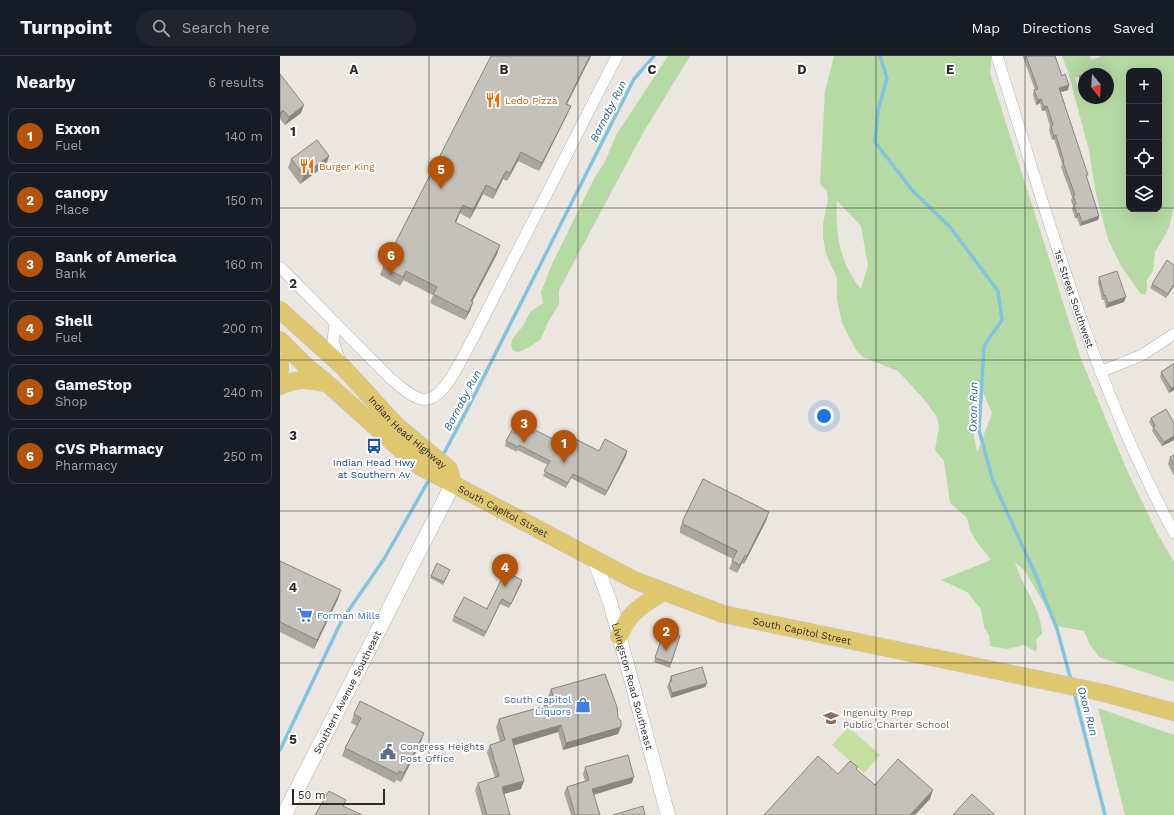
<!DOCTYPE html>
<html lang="en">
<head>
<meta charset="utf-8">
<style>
	body { margin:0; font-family:"Work Sans",sans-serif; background:#20242c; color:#f1f3f6 }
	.controls { position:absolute; right:12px; top:12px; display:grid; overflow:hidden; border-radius:8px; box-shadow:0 4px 16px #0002 }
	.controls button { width:36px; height:36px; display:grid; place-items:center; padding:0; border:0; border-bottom:1px solid #363941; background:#171b24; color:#f1f3f6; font:20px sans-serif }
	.compass { position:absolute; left:798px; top:12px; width:36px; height:36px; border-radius:50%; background:#171b24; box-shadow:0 4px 16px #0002; rotate:162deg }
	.scale { position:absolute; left:12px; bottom:10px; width:93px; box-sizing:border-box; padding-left:4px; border:2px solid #2b2b2b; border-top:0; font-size:11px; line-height:14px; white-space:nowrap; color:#2b2b2b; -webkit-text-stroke:3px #fff; paint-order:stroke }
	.you { position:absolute; left:544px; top:360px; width:14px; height:14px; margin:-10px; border:3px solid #fff; border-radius:50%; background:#1a73e8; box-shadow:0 0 0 6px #1a73e833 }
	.badge { display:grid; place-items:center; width:26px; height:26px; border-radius:50%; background:#b45309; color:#fff; font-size:13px; font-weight:700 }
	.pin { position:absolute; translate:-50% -33px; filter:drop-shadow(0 1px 2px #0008) }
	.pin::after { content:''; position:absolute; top:21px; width:14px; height:12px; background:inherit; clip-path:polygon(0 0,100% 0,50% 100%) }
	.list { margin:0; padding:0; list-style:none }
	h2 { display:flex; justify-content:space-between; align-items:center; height:52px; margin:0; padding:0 16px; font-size:17px }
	h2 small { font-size:13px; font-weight:400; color:#9ea1a6 }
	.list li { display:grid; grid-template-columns:26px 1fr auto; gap:12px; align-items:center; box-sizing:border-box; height:56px; margin:0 8px 8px; padding:0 8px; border:1px solid #363941; border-radius:8px }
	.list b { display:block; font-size:15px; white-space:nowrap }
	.list p { margin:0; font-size:13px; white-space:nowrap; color:#9ea1a6 }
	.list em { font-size:13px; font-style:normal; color:#9ea1a6 }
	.icon { flex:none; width:22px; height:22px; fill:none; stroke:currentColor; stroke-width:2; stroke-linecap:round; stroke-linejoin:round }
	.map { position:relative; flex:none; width:894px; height:759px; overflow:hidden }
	header { display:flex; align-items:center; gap:24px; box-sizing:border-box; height:56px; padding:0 20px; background:#171b24; border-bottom:1px solid #363941 }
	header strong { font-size:19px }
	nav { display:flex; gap:22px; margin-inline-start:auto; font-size:14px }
	.search { width:280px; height:36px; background:#20242c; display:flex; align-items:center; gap:10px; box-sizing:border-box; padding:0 14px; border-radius:22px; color:#9ea1a6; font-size:15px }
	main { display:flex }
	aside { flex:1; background:#171b24 }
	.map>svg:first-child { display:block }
</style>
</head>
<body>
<header>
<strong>Turnpoint</strong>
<div class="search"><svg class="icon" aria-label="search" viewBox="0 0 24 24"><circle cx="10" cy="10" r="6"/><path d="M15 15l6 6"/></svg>Search here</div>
<nav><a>Map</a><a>Directions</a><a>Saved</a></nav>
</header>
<main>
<aside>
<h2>Nearby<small>6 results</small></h2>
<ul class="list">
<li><span class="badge">1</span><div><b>Exxon</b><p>Fuel</p></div><em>140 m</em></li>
<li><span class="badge">2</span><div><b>canopy</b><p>Place</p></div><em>150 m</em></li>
<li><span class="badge">3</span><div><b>Bank of America</b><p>Bank</p></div><em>160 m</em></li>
<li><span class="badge">4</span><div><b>Shell</b><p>Fuel</p></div><em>200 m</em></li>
<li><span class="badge">5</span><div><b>GameStop</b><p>Shop</p></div><em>240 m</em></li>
<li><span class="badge">6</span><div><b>CVS Pharmacy</b><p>Pharmacy</p></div><em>250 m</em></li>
</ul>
</aside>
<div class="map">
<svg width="894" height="759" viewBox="0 0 894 759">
	<rect width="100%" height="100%" fill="#ebe6df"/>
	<path fill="#b5daa3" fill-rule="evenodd" d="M388,0H410L363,77L279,234V248L268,266L261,283L248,292L238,296L233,295L231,289L232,283L243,270L250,256L263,247L261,236L272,208L315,121L325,106L336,79Z
		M554,0H712L710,17L801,303L846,412L877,477L894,506V626L819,601L810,589L804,575L777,570L745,515L735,506C741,529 762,553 762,578L756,583L757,594L755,595L744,589L727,593L710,590L709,579L704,571L701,553L687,536L661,524L711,504L696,485L690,474L687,462L670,447L664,405L655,394L659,371L657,361L642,341L618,315L583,301L576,294L562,267L557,244V222L546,198L543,181V168L548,143L547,135L540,128L545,35ZM557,145L581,170L588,210L581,233C560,208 555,177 557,145ZM694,327H699L712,357L697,397L692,366Z
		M782,0H810L812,4L822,0H894V150L889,172L875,196L873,215L867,224V234L865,239L860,237L841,210L828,183L816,138L809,95L789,19ZM849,15H879V153H849ZM808,16L812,18H828V42H804V38H800L795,22Z
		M818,652L894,679V759H845Z"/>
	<path fill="#c4e0a0" d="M568,671L600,699L584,717L552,689Z"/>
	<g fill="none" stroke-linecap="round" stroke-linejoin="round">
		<path stroke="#80c4e0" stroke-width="3.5" d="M600,0L607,22L598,54L595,86L632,134L670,171L718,235L722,264L704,290L699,374L713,425L756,520L777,573L791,624
			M162,401L189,350L354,23L374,0
			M794,636L825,759
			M0,694L62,564L104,503L150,422"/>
		<defs>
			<g id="minor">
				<path id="s1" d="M717,0C768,162 813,327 894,477"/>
				<path d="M0,211L110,322C119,329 129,340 141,343C163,348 181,303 190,288L337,0"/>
				<path d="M55,267L53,285L60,305"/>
				<path d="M820,316L862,299L894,278"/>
			</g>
			<g id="tertiary">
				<path id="s2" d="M314,503L330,546L388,759"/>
			</g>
			<g id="secondary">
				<path id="s3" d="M4,759L173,428"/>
			</g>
			<g id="primary">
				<path id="s4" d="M0,254L62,310L117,370L169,413L173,428"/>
				<path id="s5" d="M0,284L26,310L48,328L139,410L354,524L443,558L824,637L894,656"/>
				<path d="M0,307V315"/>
				<path d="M0,330C18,322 25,323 44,327"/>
				<path d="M339,580C349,556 362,549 383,536"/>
			</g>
		</defs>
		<use href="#minor" stroke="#afb1ba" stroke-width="12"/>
		<use href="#tertiary" stroke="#afb1ba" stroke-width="15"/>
		<use href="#secondary" stroke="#afb1ba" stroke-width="16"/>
		<use href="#primary" stroke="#c4c4c4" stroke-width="18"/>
		<use href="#minor" stroke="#fff" stroke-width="11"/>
		<use href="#tertiary" stroke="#fff" stroke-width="14"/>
		<use href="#secondary" stroke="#fff" stroke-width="15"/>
		<use href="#primary" stroke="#dfc770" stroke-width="17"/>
	</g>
	<path fill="#a9a5a0" d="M311,0L287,48L291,50L287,59L259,115L238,105L227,125L223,123L213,143L203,138L190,163L180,157L176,167L220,189L217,198L192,245L193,246L190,255L185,264L150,247L153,239L123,224L120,230L100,219L103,211Z
		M743,0H775L782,20L789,29L788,34L781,36L807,122L819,160L818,164L800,170L797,162H795L792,153L793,150L791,144L792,141L781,111L782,108L774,83L772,84L769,74L770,70L765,54L762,55L760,47L756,49L753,39L754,34H755L743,1Z
		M0,18L21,57L5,69L0,63Z
		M799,20L804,34H802L799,22Z
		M49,100L46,109L20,128L8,112L11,103Z
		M819,221L844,246L826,252L824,244H822L818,226Z
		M872,228L894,230L886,242L870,232Z
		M894,308V334L889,337L880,321L881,316Z
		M871,362L894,367V384L882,390L872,375L873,372L869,366Z
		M226,385L279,386L319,395H347L346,400L325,440L291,422L286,432L263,420L268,409L237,394V396L225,390Z
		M894,399V420L888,408L890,401Z
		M403,464L486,465L464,508L462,507L457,517L449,513L453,503L400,477V472Z
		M0,505L58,543L34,593L0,576Z
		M157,507L170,514L163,529L150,522Z
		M242,524L229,552L220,548L204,581L172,565L174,560L207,553Z
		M384,575L400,580L390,612L374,606Z
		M391,620L427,627L425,631L391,642L387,631L389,627L390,626L389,625Z
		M271,633L338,678L283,694L278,676L234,689L241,733L224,738L230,759H202L195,734L198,727L215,722L207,696L210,689L220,686L216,671L219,663L270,648L268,641Z
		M74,658L144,677L141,686L121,726L116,724L115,727L62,700L65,692L77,670L71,667Z
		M305,711L352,727L314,738L320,759H291L284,737L287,731L305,725L303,718Z"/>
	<path fill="#898682" d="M310,0H311L283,56L286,48Z
		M789,29L788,34L778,37L779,32Z
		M761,43L760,47L756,49L758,44Z
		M24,49L21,57L5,69L9,61Z
		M291,50L287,59L259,115L262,107Z
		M767,50L765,54L762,55L764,51Z
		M3,54L0,63V57Z
		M776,79L774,83L772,84L774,80Z
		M241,96L238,105L227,125L230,117Z
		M49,100L46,109L20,128L24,119Z
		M226,115L223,123L213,143L216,134Z
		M206,129L203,138L190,163L193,154Z
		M183,149L180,157L172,175L175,166Z
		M799,157L797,162H795L797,158Z
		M819,160L818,164L800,170L802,166Z
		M220,189L217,198L188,254L191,245Z
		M126,215L123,224L120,230L123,221Z
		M894,228V230L886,242L888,238Z
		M846,241L844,246L826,252L828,247Z
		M193,246L190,255L185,264L188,256Z
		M894,331V334L889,337L891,332Z
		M894,380V384L882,390L884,386Z
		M347,395L346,400L325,440L327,435Z
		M489,456L486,465L464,508L467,500Z
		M465,499L462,507L457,517L460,509Z
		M242,524L241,529L229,552L231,548Z
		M61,534L58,543L34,593L37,584Z
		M222,543L220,548L204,581L206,576Z
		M427,627L425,631L391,642L392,637Z
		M281,669L278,676L229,691L232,683Z
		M341,671L338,678L283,694L286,687Z
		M144,677L141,686L121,726L124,717Z
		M354,721L352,727L310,740L312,733Z
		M244,725L241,733L220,739L222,731Z
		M653,734L650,743L635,759H630Z"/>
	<path fill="#c4c0ba" stroke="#898682" d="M211,0H310L286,48L291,50L262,107L241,96L230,117L226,115L216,134L206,129L193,154L183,149L175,166L220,189L191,245L193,246L188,256L153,238L157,231L126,215L123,221L103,211Z
		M746,0H775L782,20L785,18L789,29L779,32L808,119H806L819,160L802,166L799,157L797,158L794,149L796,148L793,139H795L783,106H784L776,79L774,80L771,70L773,69L767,50L764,51L761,43L758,44L754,34L758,33Z
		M0,18L24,49L9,61L3,54L0,57Z
		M804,19V32H803L799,20Z
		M37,84L49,100L24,119L11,103Z
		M887,204L894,209V228L888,238L872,228Z
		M837,215L846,241L828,247L825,239L824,240L819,221Z
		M893,308H894V331L891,332L881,316Z
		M886,353L894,367V380L884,386L873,371L875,370L871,362Z
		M237,365L279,386L284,377L319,395L325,383L347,395L327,435L293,418L288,427L264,415L270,405L239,389L238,391L226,385Z
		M894,399V409L890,401Z
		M423,423L489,456L467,500L465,499L460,509L452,505L457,495L403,468V464Z
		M0,505L61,534L37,584L0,566Z
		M157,507L170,514L164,526L151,520Z
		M225,516L242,524L231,548L222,543L206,576L174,560L184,541L207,553Z
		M384,575L400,580L391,607L375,602Z
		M422,611L427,627L392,637L389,627L392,625L391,620Z
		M325,618L337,651L338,662L341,665V671L286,687L281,669L232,683L244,725L222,731L230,759H207L198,727L219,720L210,689L225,684L219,663L275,647L271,633Z
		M80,645L144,677L124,717L119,715L118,718L65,692L81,662L74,658Z
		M348,699L354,721L312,733L320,759H295L287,731L309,724L305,711Z
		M538,700L558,718L570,705L578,711L576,713L595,729L618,703L653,734L630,759H484Z
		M49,735L66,744L63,750L82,759H35Z
		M692,738L715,759H673Z
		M363,750L365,759H333Z"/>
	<path fill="none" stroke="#2b2b2b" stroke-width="1" stroke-opacity="0.55" d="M149,0V759M298,0V759M447,0V759M596,0V759M745,0V759M0,152H849M879,152H894M0,304H894M0,455H894M0,607H894"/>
	<defs>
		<symbol id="restaurant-bare" viewBox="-9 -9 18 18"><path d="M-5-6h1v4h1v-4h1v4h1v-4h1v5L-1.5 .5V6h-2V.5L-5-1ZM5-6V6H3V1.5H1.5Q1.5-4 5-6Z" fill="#e8710a" stroke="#fff" stroke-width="2.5" paint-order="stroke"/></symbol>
		<symbol id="bus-bare" viewBox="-9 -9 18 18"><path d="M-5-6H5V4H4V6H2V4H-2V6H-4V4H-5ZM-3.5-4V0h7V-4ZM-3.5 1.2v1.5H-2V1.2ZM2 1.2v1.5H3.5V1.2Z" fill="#1a4fb4" stroke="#fff" stroke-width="2.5" paint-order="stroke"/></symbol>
		<symbol id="supermarket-bare" viewBox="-9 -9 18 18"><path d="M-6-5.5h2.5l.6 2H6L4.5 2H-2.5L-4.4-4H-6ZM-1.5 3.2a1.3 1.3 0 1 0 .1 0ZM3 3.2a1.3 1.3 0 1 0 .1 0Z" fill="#3f7fe0" stroke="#fff" stroke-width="2.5" paint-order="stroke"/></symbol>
		<symbol id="shop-bare" viewBox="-9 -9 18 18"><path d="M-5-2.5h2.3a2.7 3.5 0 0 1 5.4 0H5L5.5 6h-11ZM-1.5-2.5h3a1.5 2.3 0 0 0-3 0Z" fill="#3f7fe0" stroke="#fff" stroke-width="2.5" paint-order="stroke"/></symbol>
		<symbol id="school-bare" viewBox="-9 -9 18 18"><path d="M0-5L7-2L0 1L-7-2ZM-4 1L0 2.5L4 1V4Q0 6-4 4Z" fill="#8d6e63" stroke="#fff" stroke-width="2.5" paint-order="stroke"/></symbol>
		<symbol id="civic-bare" viewBox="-9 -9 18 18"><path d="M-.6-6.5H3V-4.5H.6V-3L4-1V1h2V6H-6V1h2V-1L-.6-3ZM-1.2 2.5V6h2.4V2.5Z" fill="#5c6f8a" stroke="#fff" stroke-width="2.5" paint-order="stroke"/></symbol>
	</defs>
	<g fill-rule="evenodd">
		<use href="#restaurant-bare" x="202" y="33" width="22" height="22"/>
		<use href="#restaurant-bare" x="16" y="99" width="22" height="22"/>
		<use href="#bus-bare" x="83" y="379" width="22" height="22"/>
		<use href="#supermarket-bare" x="14" y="548" width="22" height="22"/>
		<use href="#shop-bare" x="292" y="638" width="22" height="22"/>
		<use href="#school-bare" x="540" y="651" width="22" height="22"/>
		<use href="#civic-bare" x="97" y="685" width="22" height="22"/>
	</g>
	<g text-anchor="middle" stroke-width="4" stroke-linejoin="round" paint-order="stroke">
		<g font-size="10" fill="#c56008" stroke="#fff" text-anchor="start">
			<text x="225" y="48">Ledo Pizza</text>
			<text x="39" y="114">Burger King</text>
		</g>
		<g font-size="10" fill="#2b2b2b" stroke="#fff">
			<text dy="4" stroke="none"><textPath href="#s1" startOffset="255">1st Street Southwest</textPath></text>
			<text dy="4" stroke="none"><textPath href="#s4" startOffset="177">Indian Head Highway</textPath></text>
			<text dy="4" stroke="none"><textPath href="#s5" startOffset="283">South Capitol Street</textPath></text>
			<text dy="4" stroke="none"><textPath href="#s5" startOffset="607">South Capitol Street</textPath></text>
			<text dy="4" stroke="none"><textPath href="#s2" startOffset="133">Livingston Road Southeast</textPath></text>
			<text dy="4" stroke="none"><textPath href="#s3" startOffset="138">Southern Avenue Southeast</textPath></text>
		</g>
		<g font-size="10" fill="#164399" stroke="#fff">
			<text x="94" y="410">Indian Head Hwy<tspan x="94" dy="12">at Southern Av</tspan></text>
		</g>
		<g font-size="10" fill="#366cbe" stroke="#fff" text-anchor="start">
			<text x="37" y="563">Forman Mills</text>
			<text x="291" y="647" text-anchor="end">South Capitol<tspan x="291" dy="12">Liquors</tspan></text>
		</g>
		<g font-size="10" fill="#785e54" stroke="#fff" text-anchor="start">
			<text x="563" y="660">Ingenuity Prep<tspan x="563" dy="12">Public Charter School</tspan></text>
		</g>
		<g font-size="10" fill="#4e5e75" stroke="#fff" text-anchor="start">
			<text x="120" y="694">Congress Heights<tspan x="120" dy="12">Post Office</tspan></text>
		</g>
		<g font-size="11" font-style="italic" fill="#1f648c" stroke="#fff">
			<text transform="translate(328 55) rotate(-63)" y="4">Barnaby Run</text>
			<text transform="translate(182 344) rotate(-62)" y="4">Barnaby Run</text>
			<text transform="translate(693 351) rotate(-89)" y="4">Oxon Run</text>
			<text transform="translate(808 655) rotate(75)" y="4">Oxon Run</text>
		</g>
	</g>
	<g font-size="13" text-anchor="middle" font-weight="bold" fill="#2b2b2b" stroke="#fff" stroke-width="4" stroke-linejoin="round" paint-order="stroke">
		<text x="74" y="18">A</text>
		<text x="224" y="18">B</text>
		<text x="372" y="18">C</text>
		<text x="522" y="18">D</text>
		<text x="670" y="18">E</text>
		<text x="13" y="80">1</text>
		<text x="13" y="232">2</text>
		<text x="13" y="384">3</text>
		<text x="13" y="536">4</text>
		<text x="13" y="688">5</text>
	</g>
</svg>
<div class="controls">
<button>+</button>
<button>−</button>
<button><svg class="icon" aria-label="locate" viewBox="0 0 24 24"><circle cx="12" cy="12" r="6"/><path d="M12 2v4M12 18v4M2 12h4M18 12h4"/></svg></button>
<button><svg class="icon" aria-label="layers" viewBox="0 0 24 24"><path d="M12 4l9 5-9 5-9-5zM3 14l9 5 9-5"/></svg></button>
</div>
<svg class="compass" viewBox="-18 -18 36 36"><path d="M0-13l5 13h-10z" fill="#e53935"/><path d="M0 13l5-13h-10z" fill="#9ea1a6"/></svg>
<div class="scale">50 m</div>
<div class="you"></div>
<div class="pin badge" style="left:284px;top:407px">1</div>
<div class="pin badge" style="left:386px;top:595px">2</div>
<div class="pin badge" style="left:244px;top:387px">3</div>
<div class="pin badge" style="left:225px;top:531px">4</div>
<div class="pin badge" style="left:161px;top:133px">5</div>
<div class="pin badge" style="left:111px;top:219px">6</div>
</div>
</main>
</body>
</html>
